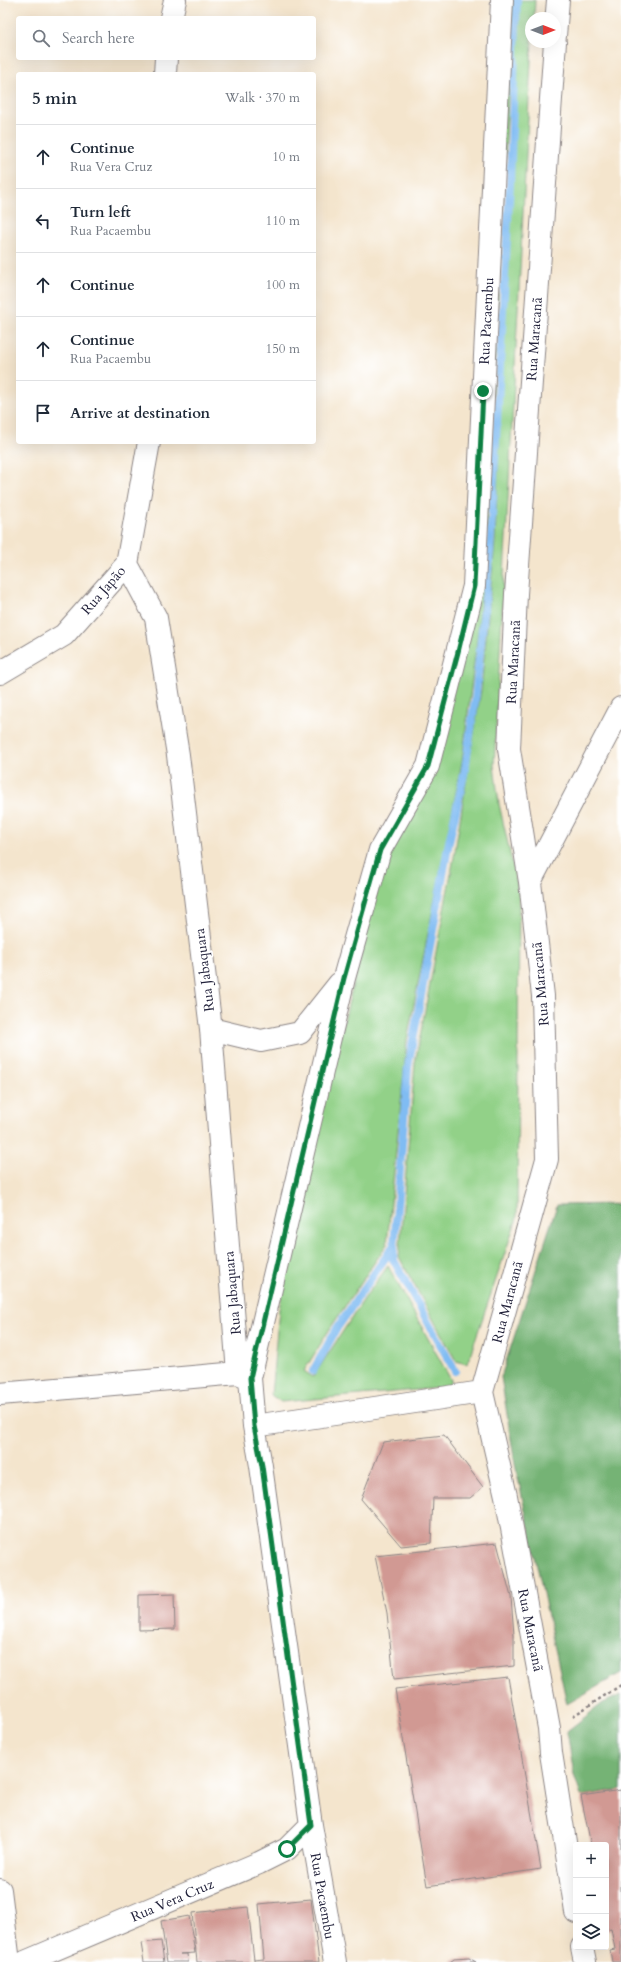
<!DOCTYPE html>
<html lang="en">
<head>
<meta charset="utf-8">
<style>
	body { margin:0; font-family:Cardo,serif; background:#f6f6f7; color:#1f2937 }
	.controls { position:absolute; right:12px; bottom:12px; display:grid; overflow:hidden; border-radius:4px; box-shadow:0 4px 16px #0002 }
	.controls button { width:36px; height:36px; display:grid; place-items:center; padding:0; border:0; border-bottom:1px solid #e0e1e3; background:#fff; color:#1f2937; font:20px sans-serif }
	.compass { position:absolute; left:525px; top:12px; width:36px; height:36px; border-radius:50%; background:#fff; box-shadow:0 4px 16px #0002; rotate:90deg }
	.stop { position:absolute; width:12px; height:12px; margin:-9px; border:3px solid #0b8043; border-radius:50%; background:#fff }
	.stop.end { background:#0b8043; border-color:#fff; box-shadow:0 1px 4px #0008 }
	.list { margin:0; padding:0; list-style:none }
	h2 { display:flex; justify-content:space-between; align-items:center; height:52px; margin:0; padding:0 16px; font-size:17px }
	h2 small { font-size:13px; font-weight:400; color:#747a83 }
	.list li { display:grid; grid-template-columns:26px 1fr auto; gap:12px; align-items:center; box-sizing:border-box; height:64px; padding:0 16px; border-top:1px solid #e0e1e3 }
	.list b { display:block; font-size:15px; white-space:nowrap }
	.list p { margin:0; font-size:13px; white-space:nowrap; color:#747a83 }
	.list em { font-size:13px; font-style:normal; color:#747a83 }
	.icon { flex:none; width:22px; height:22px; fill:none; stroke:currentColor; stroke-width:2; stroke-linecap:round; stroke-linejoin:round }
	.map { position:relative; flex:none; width:621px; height:1962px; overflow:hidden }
	.search { position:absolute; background:#fff; box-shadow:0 4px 16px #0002; left:16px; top:16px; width:300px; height:44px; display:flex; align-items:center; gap:10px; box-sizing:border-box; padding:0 14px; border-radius:4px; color:#747a83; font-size:15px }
	.panel { position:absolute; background:#fff; box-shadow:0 4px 16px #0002; left:16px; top:72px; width:300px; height:372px; border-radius:4px }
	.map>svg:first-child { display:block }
</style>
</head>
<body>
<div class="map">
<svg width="621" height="1962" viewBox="0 0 621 1962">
	<rect width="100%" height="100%" fill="#fff"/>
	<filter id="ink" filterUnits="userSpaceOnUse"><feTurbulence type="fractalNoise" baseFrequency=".025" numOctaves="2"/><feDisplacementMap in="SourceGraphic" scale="8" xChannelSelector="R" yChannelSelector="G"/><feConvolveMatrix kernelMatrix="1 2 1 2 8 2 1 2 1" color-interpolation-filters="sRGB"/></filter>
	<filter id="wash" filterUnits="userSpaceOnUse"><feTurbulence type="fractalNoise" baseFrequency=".012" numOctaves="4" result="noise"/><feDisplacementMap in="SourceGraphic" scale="16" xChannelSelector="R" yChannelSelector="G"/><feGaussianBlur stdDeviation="0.9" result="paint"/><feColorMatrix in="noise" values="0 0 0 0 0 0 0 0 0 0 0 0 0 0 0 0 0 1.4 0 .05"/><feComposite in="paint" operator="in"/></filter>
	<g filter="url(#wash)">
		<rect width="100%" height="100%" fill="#f4e5cd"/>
		<path fill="#92d188" stroke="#5a7a62" d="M507,0H513L486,527L479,623L462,762L407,1040L387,1244L331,1327L304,1371L313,1377L368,1293L388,1266L451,1380V1387L281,1402L271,1395L279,1309L309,1161L386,853L469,620Z
			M517,0H535L534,18H531V42H532L494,766L499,804L519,893L517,1218L467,1364L456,1361L399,1257L415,1063L454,857L481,690L495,542Z"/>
		<path fill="#75b374" stroke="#4c6a58" d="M621,1204V1673L567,1704L515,1464L501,1377L557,1205Z
			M621,1695V1789L581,1796L574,1775L567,1731L603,1703Z"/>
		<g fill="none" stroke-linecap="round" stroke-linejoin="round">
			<path stroke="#80bcf3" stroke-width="8" d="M313,1371L337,1328L394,1245
				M455,1371L393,1259L408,1067L449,842L465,770L475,701L490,550L510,182L517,0"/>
		</g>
		<g id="blocks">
			<path fill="#d19993" d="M444,1435L483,1487L470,1498H433L431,1543L401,1546L361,1499L383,1442Z
				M497,1543L511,1597L514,1635V1666L394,1679L387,1613L375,1556Z
				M174,1594L175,1629L139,1630V1595Z
				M508,1677L541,1869L427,1886L395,1689Z
				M621,1790V1962H612L610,1950L615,1949L611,1929L606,1930V1845H591L581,1796Z
				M311,1899L319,1962H197L192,1913L248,1907L254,1960L264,1959L259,1904Z
				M189,1916L195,1953L180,1954H187L188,1962H167L161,1921Z
				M161,1941L164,1962H144L141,1943Z
				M469,1958L476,1962H450L454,1959Z"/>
		</g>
	</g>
	<g filter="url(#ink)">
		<use href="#blocks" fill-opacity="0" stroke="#8b8484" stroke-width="1"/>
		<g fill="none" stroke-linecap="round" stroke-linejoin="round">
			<defs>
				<path id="minor" d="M171,18L175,0
					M555,36L558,0
					M555,42L516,594L509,749L530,882L543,996L547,1159L482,1392L506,1496L549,1728L551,1753L576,1912
					M165,74L166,58
					M127,564L156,618L178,755L211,1029L238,1373L250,1378
					M0,673L64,635L127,564L149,442
					M530,882L621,708
					M211,1029L261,1041L300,1033L339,984
					M0,1394L238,1373
					M254,1426L482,1392
					M0,1890L9,1962
					M582,1947L585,1962
					M25,1962L259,1863L287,1849L311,1825
					M335,1962L311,1825L261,1466L254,1426L250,1378L344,978L380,850L428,766L474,586L502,0"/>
			</defs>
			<use href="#minor" stroke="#8b8484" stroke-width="24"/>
			<path stroke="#8b8484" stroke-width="2.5" stroke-dasharray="3 3" stroke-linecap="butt" d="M573,1716L621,1685"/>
			<use href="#minor" stroke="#fff" stroke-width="22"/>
		</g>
	</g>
	<g fill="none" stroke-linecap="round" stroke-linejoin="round" filter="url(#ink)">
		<path stroke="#0b8043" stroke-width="5" d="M287,1849L311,1825L262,1466L254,1426L250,1378L344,978L380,850L428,766L458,652L474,586L483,391"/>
	</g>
	<g text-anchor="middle" stroke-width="3.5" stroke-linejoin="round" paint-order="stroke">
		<g font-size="14" fill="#22223b" stroke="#fff">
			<text transform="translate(486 321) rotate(-87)" y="5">Rua Pacaembu</text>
			<text transform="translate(534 339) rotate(-86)" y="5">Rua Maracanã</text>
			<text transform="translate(103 590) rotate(-49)" y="5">Rua Japão</text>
			<text transform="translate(513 662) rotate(-87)" y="5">Rua Maracanã</text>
			<text transform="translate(204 970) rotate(-97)" y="5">Rua Jabaquara</text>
			<text transform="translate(540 984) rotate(-95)" y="5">Rua Maracanã</text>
			<text transform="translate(232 1293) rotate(-95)" y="5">Rua Jabaquara</text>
			<text transform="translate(507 1302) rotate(-75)" y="5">Rua Maracanã</text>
			<text transform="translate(531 1630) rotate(79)" y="5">Rua Maracanã</text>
			<text transform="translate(323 1896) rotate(80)" y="5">Rua Pacaembu</text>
			<text transform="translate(172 1900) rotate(-23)" y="5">Rua Vera Cruz</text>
		</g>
	</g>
</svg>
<div class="controls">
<button>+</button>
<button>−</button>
<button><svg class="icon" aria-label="layers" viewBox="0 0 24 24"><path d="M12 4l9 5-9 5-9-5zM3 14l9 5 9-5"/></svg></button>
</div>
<svg class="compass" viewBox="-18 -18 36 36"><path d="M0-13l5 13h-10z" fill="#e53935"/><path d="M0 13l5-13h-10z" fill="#747a83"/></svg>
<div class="stop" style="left:287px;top:1849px"></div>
<div class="stop end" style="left:483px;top:391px"></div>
<div class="search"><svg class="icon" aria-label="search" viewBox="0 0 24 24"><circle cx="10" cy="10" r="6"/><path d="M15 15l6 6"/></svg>Search here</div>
<section class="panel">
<h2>5 min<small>Walk · 370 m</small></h2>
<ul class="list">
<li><svg class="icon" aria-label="ahead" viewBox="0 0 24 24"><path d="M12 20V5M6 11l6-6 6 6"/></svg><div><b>Continue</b><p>Rua Vera Cruz</p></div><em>10 m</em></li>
<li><svg class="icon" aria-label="left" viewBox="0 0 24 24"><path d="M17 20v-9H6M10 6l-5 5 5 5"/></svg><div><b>Turn left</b><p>Rua Pacaembu</p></div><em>110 m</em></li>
<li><svg class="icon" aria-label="ahead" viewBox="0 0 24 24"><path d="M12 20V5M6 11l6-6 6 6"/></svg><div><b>Continue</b></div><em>100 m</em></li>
<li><svg class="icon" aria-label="ahead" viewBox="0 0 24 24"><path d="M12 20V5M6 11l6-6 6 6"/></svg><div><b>Continue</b><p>Rua Pacaembu</p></div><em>150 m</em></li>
<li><svg class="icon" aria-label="arrive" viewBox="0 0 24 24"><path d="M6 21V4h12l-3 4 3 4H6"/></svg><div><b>Arrive at destination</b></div></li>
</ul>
</section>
</div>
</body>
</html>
